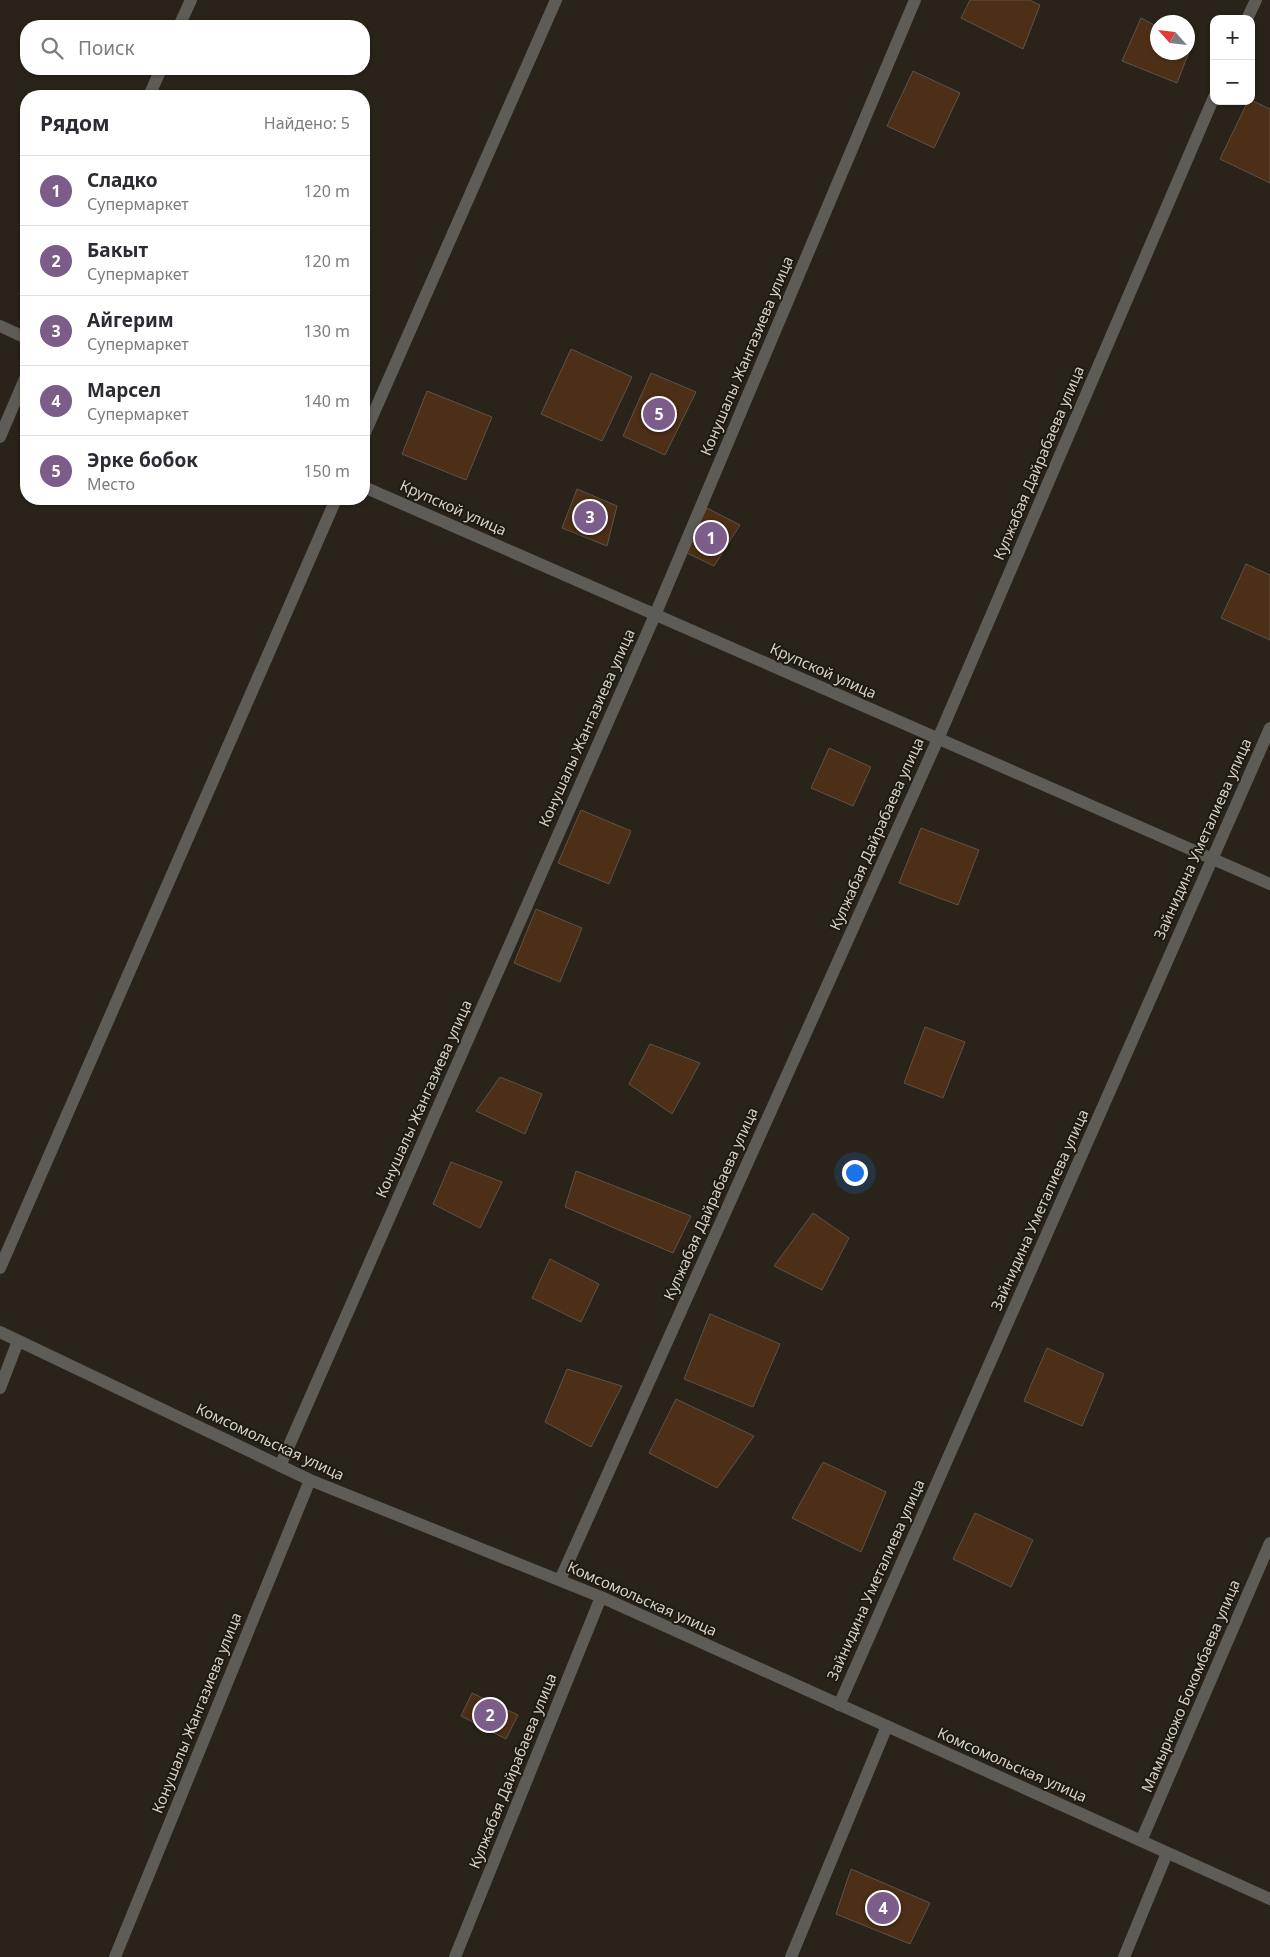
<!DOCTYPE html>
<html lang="ru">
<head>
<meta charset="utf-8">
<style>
	body { margin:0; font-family:"Noto Sans",sans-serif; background:#f7f7f7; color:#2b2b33 }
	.controls { position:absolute; right:15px; top:15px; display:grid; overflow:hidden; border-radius:10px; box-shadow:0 1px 4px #0004 }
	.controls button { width:45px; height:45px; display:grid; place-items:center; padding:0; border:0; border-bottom:1px solid #e1e1e2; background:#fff; color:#2b2b33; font:25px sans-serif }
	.compass { position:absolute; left:1150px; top:15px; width:45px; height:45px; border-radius:50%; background:#fff; box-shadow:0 1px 4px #0004; rotate:297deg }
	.you { position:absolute; left:854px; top:1172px; width:18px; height:18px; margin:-12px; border:4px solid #fff; border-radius:50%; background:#1a73e8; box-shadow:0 0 0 8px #1a73e833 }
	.badge { display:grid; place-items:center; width:32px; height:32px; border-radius:50%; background:#7c5c89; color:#fff; font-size:16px; font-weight:700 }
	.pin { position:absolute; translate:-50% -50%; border:2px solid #fff; box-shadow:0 1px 5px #0006 }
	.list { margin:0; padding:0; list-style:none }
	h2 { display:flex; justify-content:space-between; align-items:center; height:65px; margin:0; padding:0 20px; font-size:21px }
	h2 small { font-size:16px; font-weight:400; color:#7c7c81 }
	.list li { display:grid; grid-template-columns:32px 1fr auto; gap:15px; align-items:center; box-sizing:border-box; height:70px; padding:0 20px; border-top:1px solid #e1e1e2 }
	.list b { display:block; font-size:19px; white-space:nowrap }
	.list p { margin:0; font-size:16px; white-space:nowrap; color:#7c7c81 }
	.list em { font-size:16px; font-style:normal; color:#7c7c81 }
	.icon { flex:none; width:28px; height:28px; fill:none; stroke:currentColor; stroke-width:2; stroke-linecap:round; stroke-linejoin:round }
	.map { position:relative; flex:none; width:1270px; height:1957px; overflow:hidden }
	.search { position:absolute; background:#fff; box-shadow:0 1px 4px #0004; left:20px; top:20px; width:350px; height:55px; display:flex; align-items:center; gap:12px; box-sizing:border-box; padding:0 18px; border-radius:20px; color:#7c7c81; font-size:19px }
	.panel { position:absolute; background:#fff; box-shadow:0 1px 4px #0004; left:20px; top:90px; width:350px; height:415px; border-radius:20px }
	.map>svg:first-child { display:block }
</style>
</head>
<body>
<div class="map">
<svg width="1270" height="1957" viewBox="0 0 1270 1957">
	<rect width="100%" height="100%" fill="#292319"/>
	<path fill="#4c2f16" stroke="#5e524a" d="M970,0H1029L1040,5L1023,49L961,18Z
		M1141,18L1158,27V52H1188V42L1192,44L1177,83L1122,61Z
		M913,71L960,93L934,148L887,126Z
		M1251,100L1270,109V183L1220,159L1248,101Z
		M571,349L632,377L602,441L541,414Z
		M651,373L696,392L665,455L623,436Z
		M427,391L492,417L466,480L402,454Z
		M577,489L617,506L607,546L562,528Z
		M707,508L740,525L714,566L683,551Z
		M1246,564L1270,575V640L1221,618Z
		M829,748L871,767L853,806L811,788Z
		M581,810L631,831L609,884L558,863Z
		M921,828L979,850L958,905L899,883Z
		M536,909L582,928L560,982L514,963Z
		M925,1027L965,1042L943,1098L904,1083Z
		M650,1044L700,1063L672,1114L629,1084Z
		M500,1077L542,1094L525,1134L476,1111Z
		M451,1162L502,1182L480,1228L433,1204Z
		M576,1171L691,1216L673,1253L565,1207Z
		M813,1213L849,1238L822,1290L774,1266Z
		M550,1259L599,1284L581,1322L532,1298Z
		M710,1314L780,1344L753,1407L684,1379Z
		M1047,1348L1104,1374L1082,1426L1024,1401Z
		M567,1369L622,1386L591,1447L545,1422Z
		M676,1399L754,1436L717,1488L649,1453Z
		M823,1462L886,1492L861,1552L792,1518Z
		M975,1513L1033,1540L1011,1587L953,1559Z
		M472,1693L518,1715L506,1739L461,1716Z
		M851,1869L930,1903L910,1944L836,1914Z"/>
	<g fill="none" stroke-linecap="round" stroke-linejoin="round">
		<path stroke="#5e5c57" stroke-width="12" d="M1247,19L1256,0
			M179,26L191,0
			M149,96L161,69
			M0,326L26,338
			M364,435L556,0
			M0,437L26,376
			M364,487L1270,884
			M0,1268L336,499
			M0,1332L310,1480L601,1597L1270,1899
			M0,1388L18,1341
			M280,1466L655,615L915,0
			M560,1580L938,739L1214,97
			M839,1705L1270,728
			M1141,1841L1270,1543
			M115,1957L310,1480
			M455,1957L601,1597
			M791,1957L887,1726
			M1124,1957L1167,1853"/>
	</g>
	<g text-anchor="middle" stroke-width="4" stroke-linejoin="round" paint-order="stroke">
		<g font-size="15" fill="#d5d1ca" stroke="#1f1a10">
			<text transform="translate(747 356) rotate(-67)" y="5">Конушалы Жангазиева улица</text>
			<text transform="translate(1039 463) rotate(-67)" y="5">Кулжабая Дайрабаева улица</text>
			<text transform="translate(453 508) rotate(24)" y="5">Крупской улица</text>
			<text transform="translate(823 671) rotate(24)" y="5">Крупской улица</text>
			<text transform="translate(587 728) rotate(-66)" y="5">Конушалы Жангазиева улица</text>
			<text transform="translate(877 834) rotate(-66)" y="5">Кулжабая Дайрабаева улица</text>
			<text transform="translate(1203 839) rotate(-66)" y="5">Зайнидина Уметалиева улица</text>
			<text transform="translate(424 1099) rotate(-66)" y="5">Конушалы Жангазиева улица</text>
			<text transform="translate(711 1204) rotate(-66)" y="5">Кулжабая Дайрабаева улица</text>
			<text transform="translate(1040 1210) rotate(-66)" y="5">Зайнидина Уметалиева улица</text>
			<text transform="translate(270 1442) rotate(25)" y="5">Комсомольская улица</text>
			<text transform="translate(876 1580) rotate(-66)" y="5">Зайнидина Уметалиева улица</text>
			<text transform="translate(642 1599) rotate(24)" y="5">Комсомольская улица</text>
			<text transform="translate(1191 1686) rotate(-67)" y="5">Мамыркожо Бокомбаева улица</text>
			<text transform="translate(197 1713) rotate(-68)" y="5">Конушалы Жангазиева улица</text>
			<text transform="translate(1012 1765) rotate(24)" y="5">Комсомольская улица</text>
			<text transform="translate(513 1771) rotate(-68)" y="5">Кулжабая Дайрабаева улица</text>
		</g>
	</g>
</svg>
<div class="controls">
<button>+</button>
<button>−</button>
</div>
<svg class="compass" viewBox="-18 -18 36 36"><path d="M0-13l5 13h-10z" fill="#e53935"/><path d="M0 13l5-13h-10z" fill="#7c7c81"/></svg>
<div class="you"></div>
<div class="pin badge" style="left:711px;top:538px">1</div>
<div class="pin badge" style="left:490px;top:1715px">2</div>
<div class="pin badge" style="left:590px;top:517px">3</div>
<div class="pin badge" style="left:883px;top:1908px">4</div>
<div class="pin badge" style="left:659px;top:414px">5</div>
<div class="search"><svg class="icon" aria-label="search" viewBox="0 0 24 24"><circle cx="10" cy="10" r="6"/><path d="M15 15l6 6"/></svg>Поиск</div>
<section class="panel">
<h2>Рядом<small>Найдено: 5</small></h2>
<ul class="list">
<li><span class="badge">1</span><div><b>Сладко</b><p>Супермаркет</p></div><em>120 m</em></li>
<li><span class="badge">2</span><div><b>Бакыт</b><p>Супермаркет</p></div><em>120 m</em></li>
<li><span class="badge">3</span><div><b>Айгерим</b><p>Супермаркет</p></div><em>130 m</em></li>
<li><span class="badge">4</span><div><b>Марсел</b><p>Супермаркет</p></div><em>140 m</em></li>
<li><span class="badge">5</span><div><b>Эрке бобок</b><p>Место</p></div><em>150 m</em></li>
</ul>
</section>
</div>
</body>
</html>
